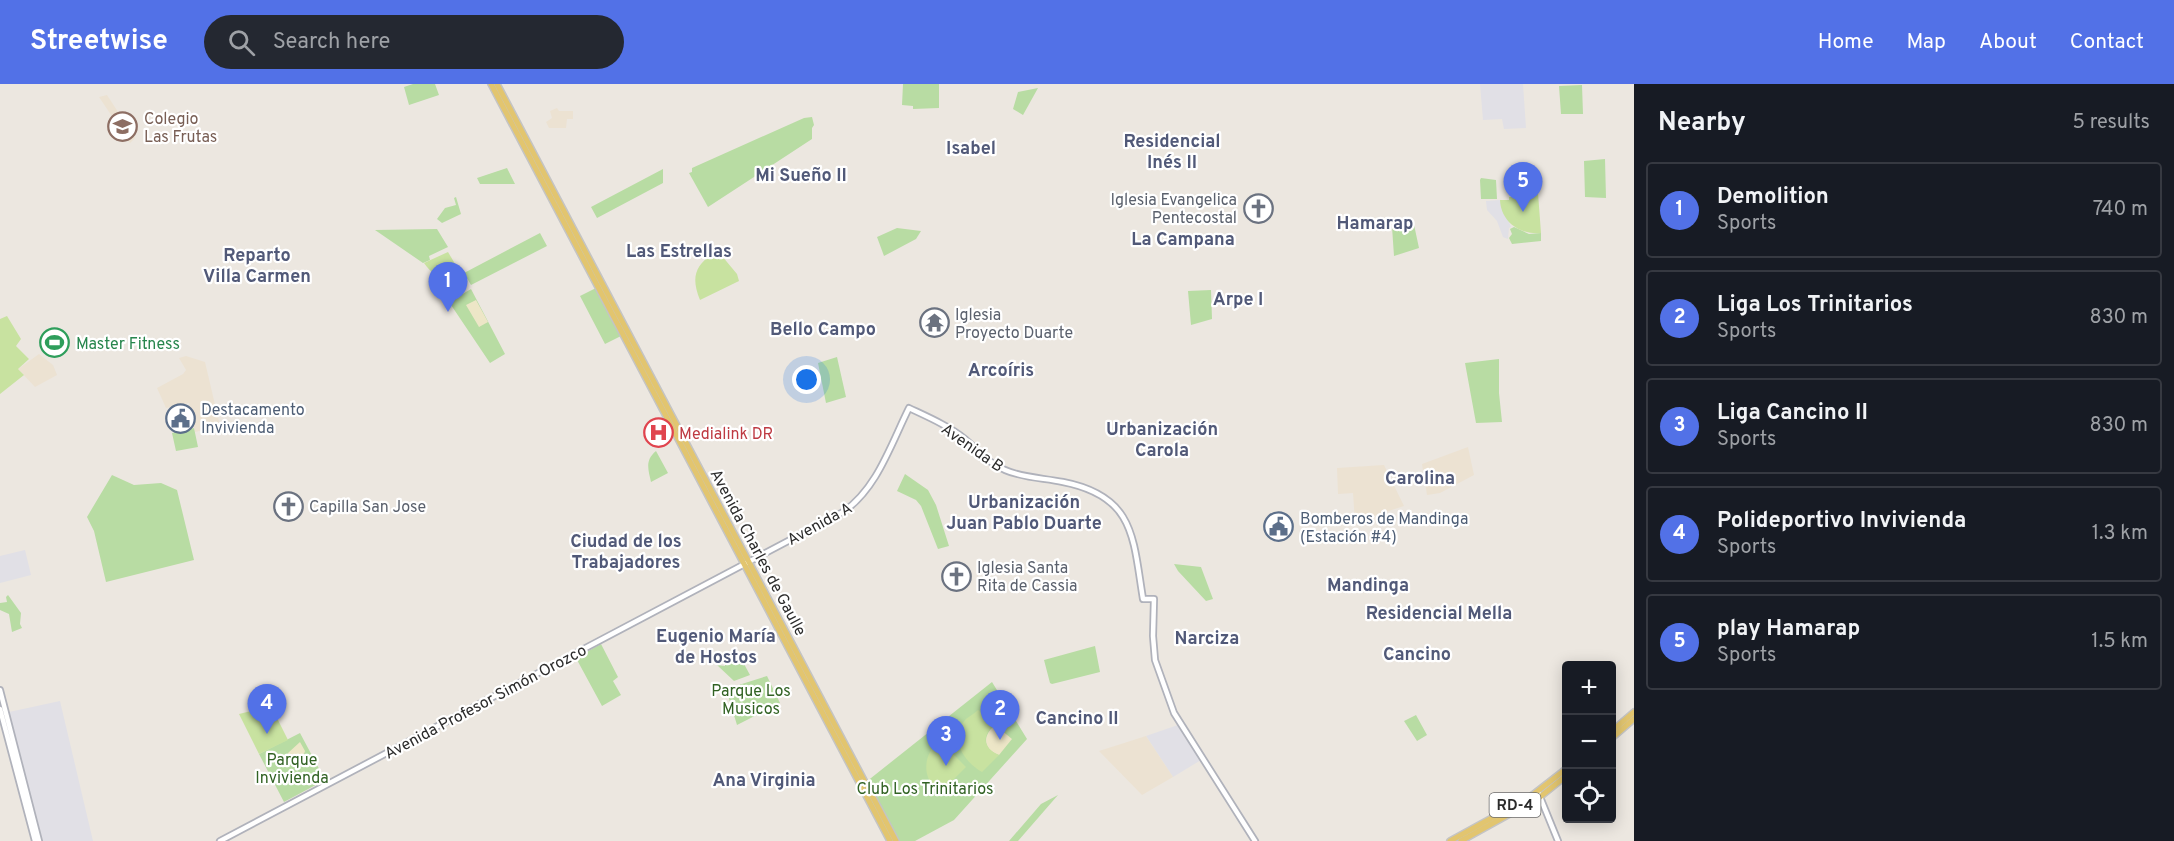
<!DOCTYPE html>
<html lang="en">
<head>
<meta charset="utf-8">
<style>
	body { margin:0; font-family:Overpass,sans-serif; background:#242831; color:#f1f3f6 }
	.controls { position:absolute; right:18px; bottom:18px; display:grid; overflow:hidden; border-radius:6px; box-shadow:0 3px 15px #0003 }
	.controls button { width:54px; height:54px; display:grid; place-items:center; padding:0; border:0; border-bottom:2px solid #363941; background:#171b24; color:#f1f3f6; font:30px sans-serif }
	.you { position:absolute; left:807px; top:296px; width:21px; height:21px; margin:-15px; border:4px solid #fff; border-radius:50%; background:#1a73e8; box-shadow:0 0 0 9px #1a73e833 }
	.badge { display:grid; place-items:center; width:39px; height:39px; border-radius:50%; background:#5271e7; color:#fff; font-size:20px; font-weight:700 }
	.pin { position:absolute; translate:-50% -50px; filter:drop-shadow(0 2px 3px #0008) }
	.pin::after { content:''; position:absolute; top:32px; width:21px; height:18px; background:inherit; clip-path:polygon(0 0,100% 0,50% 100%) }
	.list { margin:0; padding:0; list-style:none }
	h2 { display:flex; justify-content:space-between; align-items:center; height:78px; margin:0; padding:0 24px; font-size:26px }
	h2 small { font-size:20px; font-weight:400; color:#9ea1a6 }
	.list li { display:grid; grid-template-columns:39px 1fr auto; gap:18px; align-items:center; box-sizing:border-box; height:96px; margin:0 12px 12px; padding:0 12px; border:2px solid #363941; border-radius:6px }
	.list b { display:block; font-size:22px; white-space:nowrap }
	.list p { margin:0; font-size:20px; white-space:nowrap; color:#9ea1a6 }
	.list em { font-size:20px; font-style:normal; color:#9ea1a6 }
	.icon { flex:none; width:33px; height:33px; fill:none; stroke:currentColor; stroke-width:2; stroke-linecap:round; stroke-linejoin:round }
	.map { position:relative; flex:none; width:1634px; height:757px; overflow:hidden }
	header { display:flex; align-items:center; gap:36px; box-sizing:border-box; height:84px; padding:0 30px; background:#5271e7; color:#fff }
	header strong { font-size:28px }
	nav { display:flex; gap:33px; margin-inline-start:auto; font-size:21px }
	.search { width:420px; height:54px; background:#242831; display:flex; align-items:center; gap:15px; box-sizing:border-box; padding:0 21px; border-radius:33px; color:#9ea1a6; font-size:22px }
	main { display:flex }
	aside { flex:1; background:#171b24 }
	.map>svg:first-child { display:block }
</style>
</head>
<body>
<header>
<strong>Streetwise</strong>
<div class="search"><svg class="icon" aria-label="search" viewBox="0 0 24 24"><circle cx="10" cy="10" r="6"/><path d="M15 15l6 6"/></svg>Search here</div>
<nav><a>Home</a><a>Map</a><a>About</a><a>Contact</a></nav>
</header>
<main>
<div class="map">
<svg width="1634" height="757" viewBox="0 0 1634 757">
	<rect width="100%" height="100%" fill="#ece7e0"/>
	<path fill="#e1e0e6" d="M1480,0H1523L1526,44L1504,45L1502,35L1483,36Z
		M1500,116L1511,143L1509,144L1508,155L1503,153L1497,137L1487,126L1486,117Z
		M25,466L31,491L0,499V472Z
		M60,617L93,757H43L9,628Z
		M1178,641L1201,676L1173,693L1146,652Z"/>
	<path fill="#ece2d2" d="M107,11L135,54L130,59L99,13Z
		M557,24L559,27H573V35H567L566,44H549L546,38L552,34L550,27Z
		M39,270L53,281L57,291L35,303L18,285Z
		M186,272L205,278L220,342L195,348L189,319L166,324L157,304L183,290L186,286L179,274Z
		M1468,363L1474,391L1440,409L1427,411L1422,380Z
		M1384,381L1404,422L1355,438L1353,409L1338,410L1337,384Z
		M1146,652L1173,693L1142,711L1099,667Z"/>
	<path fill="#b8dca3" d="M413,0H435L439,11L409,21L404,3Z
		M903,0H939V24L913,25V22L902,21Z
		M1582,1L1583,30H1561L1559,2Z
		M1038,4L1023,31L1013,25L1018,8Z
		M812,33L814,41L812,44V55L708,123L689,89L692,88V84L804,34Z
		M1605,75L1606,114L1585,113L1584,77Z
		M507,84L515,100H480L477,94Z
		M663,85V99L597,134L591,123Z
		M1481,94L1496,96L1497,115H1481L1480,96Z
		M456,113L461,130L442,139L437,135L445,124L456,121L454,114Z
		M1413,136L1419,164L1394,172L1392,143Z
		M1514,143L1529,150L1541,149V157L1512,160L1509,154L1512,150L1510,145Z
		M897,144L921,147L916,155L884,172L877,153Z
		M437,145L448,163L429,172L430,176L423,179L375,146Z
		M540,149L547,162L471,201L464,189Z
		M596,204L621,252L605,260L580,212Z
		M471,205L505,270L490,279L449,218Z
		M1211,206L1212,235L1191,241L1188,207Z
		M837,273L846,313L826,319L818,279Z
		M1499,275V309L1502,338L1476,339L1465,279Z
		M194,344L198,363L176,367L172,349Z
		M656,367L668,389L651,398C648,385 645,376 656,367Z
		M905,390L928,406L936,421L949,462L938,465L921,422L916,416L897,407Z
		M112,391L134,401L161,399L177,406L194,476L106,498L94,447L87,433Z
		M1174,480L1201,483L1213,515L1206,517L1178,487Z
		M8,511L21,529L20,540L22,544L12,548L9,530L0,526V519L7,518L6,513Z
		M601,560L618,593L613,597L621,611L602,622L576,574Z
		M1095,562L1100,588L1052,600L1050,599L1044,576Z
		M737,567L750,591L734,597L717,581L725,582V580L737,574L735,568Z
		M767,592L780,619L737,641L726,605Z
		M992,598L1027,655L954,736L915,757H897L866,698Z
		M1416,631L1427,651L1417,657L1404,637Z
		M300,649L325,696L284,718L259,670Z
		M1058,711L1018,757H1009L1041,720Z"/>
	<path fill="#ede6c7" d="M476,216L488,238L479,243L466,221Z
		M995,641L1012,655L999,671C983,665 982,652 995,641Z
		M300,658L305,667C303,675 298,678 290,678L287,674L288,669Z"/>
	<path fill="#c8e2a0" d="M1514,109H1538L1541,149C1520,151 1501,138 1500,116H1509V113H1513Z
		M717,166L737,190L739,197L700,216C690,191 696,181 717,166Z
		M448,168L461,190C446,199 433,192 424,179Z
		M7,232L21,255L16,262L29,275L18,285L24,291L0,310V235Z
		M271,622L288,656L259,670L239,630Z
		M978,626L995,641C981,651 983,665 999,671L982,688C964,678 948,654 966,635C970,632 975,629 978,626Z
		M939,656L966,683L939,710C922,693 922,673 939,656Z"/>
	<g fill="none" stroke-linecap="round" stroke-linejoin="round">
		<defs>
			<path id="secondary" d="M0,606L39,757
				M0,625L35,757
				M1538,708L1558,757
				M220,757L843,428C877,405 891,360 909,324C928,333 949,342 965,355C979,367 988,379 1005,386C1023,394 1044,394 1063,398C1135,412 1133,454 1143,515H1154L1153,552L1155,576L1174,629L1255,757"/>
			<path id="primary" d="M491,0L890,757
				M497,0L896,757
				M1612,647L1634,628
				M1612,654L1634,635
				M1450,757L1530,713L1566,685
				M1461,757L1540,713L1566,692"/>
		</defs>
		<use href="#secondary" stroke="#b0b2bb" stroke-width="8"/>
		<use href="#primary" stroke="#c4c4c4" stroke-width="8"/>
		<use href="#secondary" stroke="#fff" stroke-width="4.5"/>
		<use href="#primary" stroke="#e2c56f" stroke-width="5"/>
	</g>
	<defs>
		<symbol id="university-ring" viewBox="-11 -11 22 22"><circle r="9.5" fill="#fff" stroke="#8d6e63" stroke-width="1.5"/><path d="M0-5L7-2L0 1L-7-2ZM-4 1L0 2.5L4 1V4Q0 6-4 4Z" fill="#8d6e63"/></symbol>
		<symbol id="church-ring" viewBox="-11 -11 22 22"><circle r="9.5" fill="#fff" stroke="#6b7280" stroke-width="1.5"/><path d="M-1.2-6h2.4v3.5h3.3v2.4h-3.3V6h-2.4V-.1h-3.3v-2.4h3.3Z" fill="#6b7280"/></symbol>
		<symbol id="temple-ring" viewBox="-11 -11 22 22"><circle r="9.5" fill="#fff" stroke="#6b7280" stroke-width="1.5"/><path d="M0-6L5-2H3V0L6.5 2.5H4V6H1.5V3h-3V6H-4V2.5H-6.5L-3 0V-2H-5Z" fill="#6b7280"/></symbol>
		<symbol id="stadium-ring" viewBox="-11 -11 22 22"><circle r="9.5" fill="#fff" stroke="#2e9e5b" stroke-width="1.5"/><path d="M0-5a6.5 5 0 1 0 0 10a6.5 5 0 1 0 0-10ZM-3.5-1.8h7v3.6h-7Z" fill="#2e9e5b"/></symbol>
		<symbol id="civic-ring" viewBox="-11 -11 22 22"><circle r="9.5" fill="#fff" stroke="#5c6f8a" stroke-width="1.5"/><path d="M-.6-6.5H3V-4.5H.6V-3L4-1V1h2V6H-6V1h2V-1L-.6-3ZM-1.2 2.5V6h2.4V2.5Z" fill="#5c6f8a"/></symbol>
		<symbol id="hospital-ring" viewBox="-11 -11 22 22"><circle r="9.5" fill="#fff" stroke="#e0444e" stroke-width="1.5"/><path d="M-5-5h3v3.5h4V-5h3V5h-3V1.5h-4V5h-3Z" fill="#e0444e"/></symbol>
	</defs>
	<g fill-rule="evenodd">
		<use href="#university-ring" x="106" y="26" width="33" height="33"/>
		<use href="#church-ring" x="1242" y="108" width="33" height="33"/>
		<use href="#temple-ring" x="918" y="222" width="33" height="33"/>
		<use href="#stadium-ring" x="38" y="242" width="33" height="33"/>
		<use href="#civic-ring" x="164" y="318" width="33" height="33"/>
		<use href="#hospital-ring" x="642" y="332" width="33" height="33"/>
		<use href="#church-ring" x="272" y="406" width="33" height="33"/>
		<use href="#civic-ring" x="1262" y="426" width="33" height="33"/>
		<use href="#church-ring" x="940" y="476" width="33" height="33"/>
	</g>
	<g text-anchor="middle" stroke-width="4.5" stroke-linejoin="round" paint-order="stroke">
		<rect fill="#fff" stroke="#6b6b6b" stroke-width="1.5" x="1489.5" y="709" width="51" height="24" rx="4.5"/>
		<g font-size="15" font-weight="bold" fill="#2c2c2c">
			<text x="1515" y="726">RD-4</text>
		</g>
		<g font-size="16" fill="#785e54" stroke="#fff" text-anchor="start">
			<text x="144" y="40">Colegio<tspan x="144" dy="18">Las Frutas</tspan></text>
		</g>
		<g font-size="16" fill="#5b616d" stroke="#fff" text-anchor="start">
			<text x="1237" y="121" text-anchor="end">Iglesia Evangelica<tspan x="1237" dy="18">Pentecostal</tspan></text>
			<text x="955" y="236">Iglesia<tspan x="955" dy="18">Proyecto Duarte</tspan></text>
			<text x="309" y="428">Capilla San Jose</text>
			<text x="977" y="489">Iglesia Santa<tspan x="977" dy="18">Rita de Cassia</tspan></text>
		</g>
		<g font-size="16" fill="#27864d" stroke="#fff" text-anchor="start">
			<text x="76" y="265">Master Fitness</text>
		</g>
		<g font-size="16" fill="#4e5e75" stroke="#fff" text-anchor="start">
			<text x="201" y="331">Destacamento<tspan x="201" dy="18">Invivienda</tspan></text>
			<text x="1300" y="440">Bomberos de Mandinga<tspan x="1300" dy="18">(Estación #4)</tspan></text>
		</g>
		<g font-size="16" fill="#be3a42" stroke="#fff" text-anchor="start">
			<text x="679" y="355">Medialink DR</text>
		</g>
		<g font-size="16" fill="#2c2c2c" stroke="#fff">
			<text transform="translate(973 363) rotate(35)" y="6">Avenida B</text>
			<text transform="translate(819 439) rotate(-29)" y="6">Avenida A</text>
			<text transform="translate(759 468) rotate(62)" y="6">Avenida Charles de Gaulle</text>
			<text transform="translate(485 617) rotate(-28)" y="6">Avenida Profesor Simón Orozco</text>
		</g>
		<g font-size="16" fill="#316223" stroke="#fff">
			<text x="751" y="612">Parque Los<tspan x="751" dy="18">Musicos</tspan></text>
			<text x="292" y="681">Parque<tspan x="292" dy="18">Invivienda</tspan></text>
			<text x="925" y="710">Club Los Trinitarios</text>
		</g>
		<g font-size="18" font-weight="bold" fill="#515978" stroke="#fff">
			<text x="1172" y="63">Residencial<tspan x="1172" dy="21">Inés II</tspan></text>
			<text x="971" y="70">Isabel</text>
			<text x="801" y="97">Mi Sueño II</text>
			<text x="1375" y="145">Hamarap</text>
			<text x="1183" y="161">La Campana</text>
			<text x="679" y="173">Las Estrellas</text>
			<text x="257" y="177">Reparto<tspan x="257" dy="21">Villa Carmen</tspan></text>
			<text x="1238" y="221">Arpe I</text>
			<text x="823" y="251">Bello Campo</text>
			<text x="1001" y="292">Arcoíris</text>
			<text x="1162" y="351">Urbanización<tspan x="1162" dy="21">Carola</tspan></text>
			<text x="1420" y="400">Carolina</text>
			<text x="1024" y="424">Urbanización<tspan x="1024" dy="21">Juan Pablo Duarte</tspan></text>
			<text x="626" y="463">Ciudad de los<tspan x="626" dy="21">Trabajadores</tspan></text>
			<text x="1368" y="507">Mandinga</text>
			<text x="1439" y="535">Residencial Mella</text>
			<text x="716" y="558">Eugenio María<tspan x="716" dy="21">de Hostos</tspan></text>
			<text x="1207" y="560">Narciza</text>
			<text x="1417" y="576">Cancino</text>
			<text x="1077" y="640">Cancino II</text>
			<text x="764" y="702">Ana Virginia</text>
		</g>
	</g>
</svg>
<div class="controls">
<button>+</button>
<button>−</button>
<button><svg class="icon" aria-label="locate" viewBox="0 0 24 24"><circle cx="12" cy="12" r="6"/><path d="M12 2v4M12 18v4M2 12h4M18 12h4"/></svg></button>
</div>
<div class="you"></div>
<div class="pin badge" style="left:448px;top:228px">1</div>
<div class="pin badge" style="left:1000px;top:656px">2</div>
<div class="pin badge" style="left:946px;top:682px">3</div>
<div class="pin badge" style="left:267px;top:650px">4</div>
<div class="pin badge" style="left:1523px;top:128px">5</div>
</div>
<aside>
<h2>Nearby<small>5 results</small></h2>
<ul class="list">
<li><span class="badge">1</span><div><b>Demolition</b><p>Sports</p></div><em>740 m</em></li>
<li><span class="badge">2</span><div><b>Liga Los Trinitarios</b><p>Sports</p></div><em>830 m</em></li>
<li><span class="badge">3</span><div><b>Liga Cancino II</b><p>Sports</p></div><em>830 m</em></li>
<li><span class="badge">4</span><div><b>Polideportivo Invivienda</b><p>Sports</p></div><em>1.3 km</em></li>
<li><span class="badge">5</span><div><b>play Hamarap</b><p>Sports</p></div><em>1.5 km</em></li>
</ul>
</aside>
</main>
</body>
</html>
